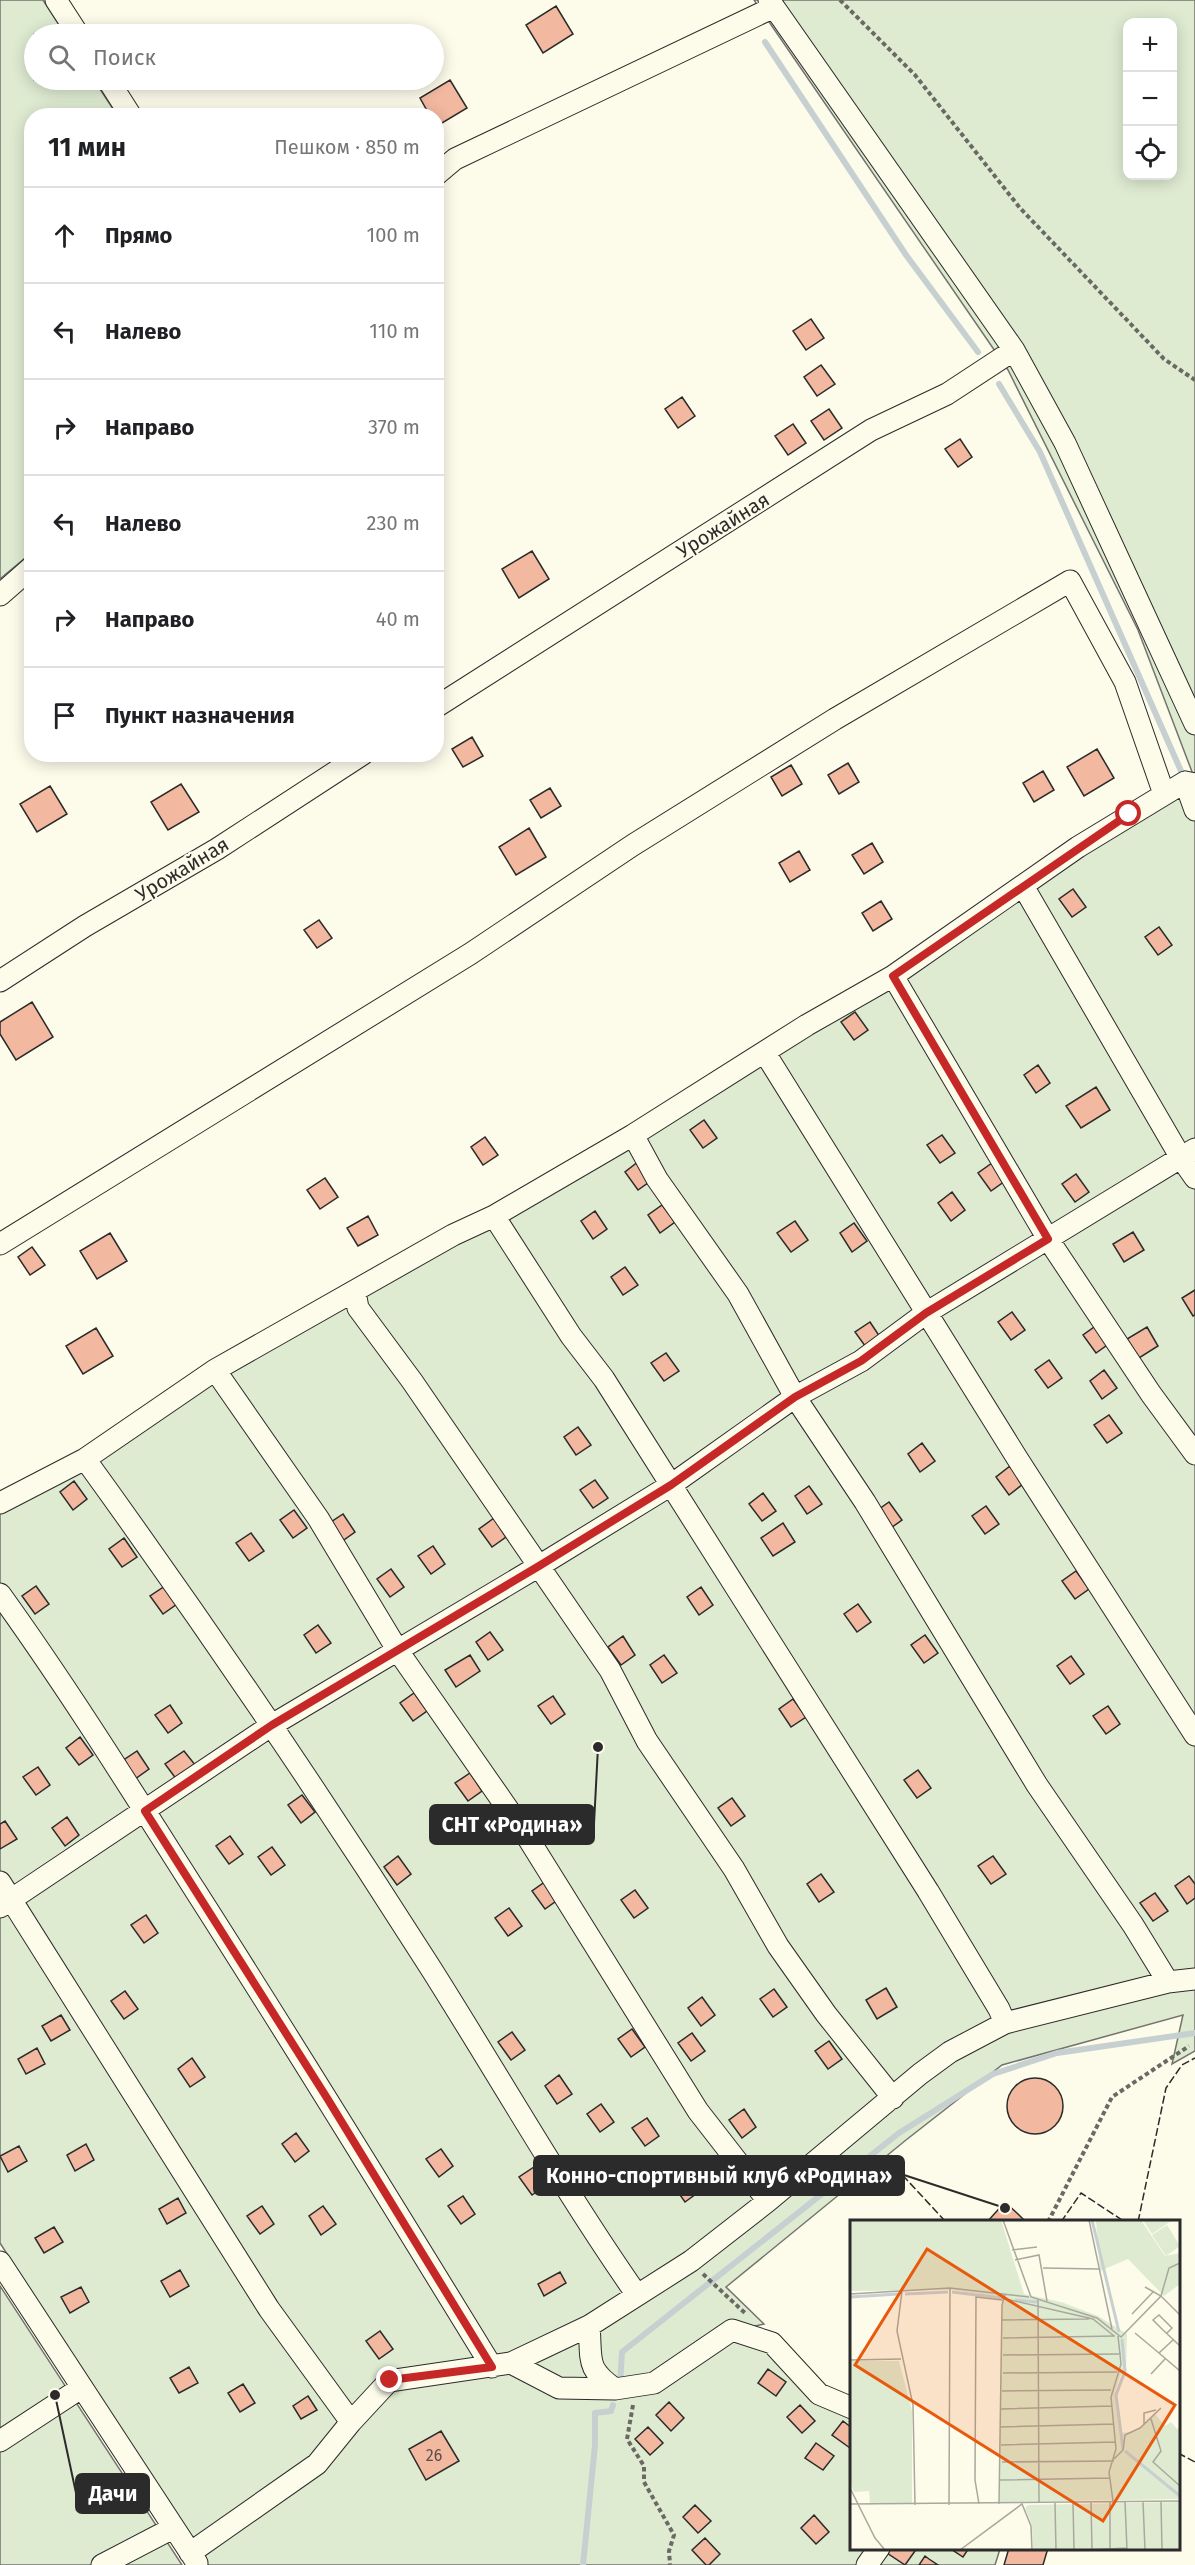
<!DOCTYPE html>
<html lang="ru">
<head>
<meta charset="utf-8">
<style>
	body { margin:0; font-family:"Fira Sans",sans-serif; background:#f2f2f2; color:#202124 }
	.controls { position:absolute; right:18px; top:18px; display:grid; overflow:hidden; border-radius:12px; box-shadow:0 3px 15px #0003 }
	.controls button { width:54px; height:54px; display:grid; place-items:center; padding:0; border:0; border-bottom:2px solid #e0e0e0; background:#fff; color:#202124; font:30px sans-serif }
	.stop { position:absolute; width:18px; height:18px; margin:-14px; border:4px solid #c62828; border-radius:50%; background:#fff }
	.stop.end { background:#c62828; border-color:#fff; box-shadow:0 2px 6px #0008 }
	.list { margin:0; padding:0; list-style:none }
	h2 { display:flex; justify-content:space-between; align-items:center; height:78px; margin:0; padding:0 24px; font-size:26px }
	h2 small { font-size:20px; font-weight:400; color:#757577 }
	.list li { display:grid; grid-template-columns:39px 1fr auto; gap:18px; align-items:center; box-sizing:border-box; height:96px; padding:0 24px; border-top:2px solid #e0e0e0 }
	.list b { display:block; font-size:22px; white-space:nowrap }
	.list em { font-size:20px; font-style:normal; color:#757577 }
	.icon { flex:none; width:33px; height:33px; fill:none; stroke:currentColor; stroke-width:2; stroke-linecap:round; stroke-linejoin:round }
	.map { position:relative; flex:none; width:1195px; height:2565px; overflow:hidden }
	.search { position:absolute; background:#fff; box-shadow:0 3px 15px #0003; left:24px; top:24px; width:420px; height:66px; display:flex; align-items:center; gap:15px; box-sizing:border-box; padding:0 21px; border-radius:33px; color:#757577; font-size:22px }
	.panel { position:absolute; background:#fff; box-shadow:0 3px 15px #0003; left:24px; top:108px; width:420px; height:654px; border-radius:24px }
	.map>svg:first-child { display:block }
</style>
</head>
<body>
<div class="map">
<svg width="1195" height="2565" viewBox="0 0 1195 2565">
	<rect width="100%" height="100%" fill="#fdfbea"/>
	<path fill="#deebd1" stroke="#74746e" stroke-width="1.5" fill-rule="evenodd" d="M0,0H43L65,34H34V80H94L117,115L32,116L31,553L0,579Z
		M754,0H1195V2051L1172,2064L1183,2015L1002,2065L906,2140L726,2287L764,2324L751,2327L851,2414L852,2548L1000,2549L995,2565H208L0,2243V1505L432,1255L1194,777L1138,630L1008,370ZM1128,22H1172V176H1128Z
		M0,2286L182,2565H0Z"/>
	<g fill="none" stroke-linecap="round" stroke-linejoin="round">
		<path stroke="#c7d0d0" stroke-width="6" d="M765,42L906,255L978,352
			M999,384L1040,452L1185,780
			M620,2385L622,2352L899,2133L993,2074L1057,2053L1195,2033
			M583,2565L595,2445V2413L611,2411L613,2405"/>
	</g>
	<path fill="#f2b8a0" stroke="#2b2b2b" stroke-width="1.5" d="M556,6L573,34L543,53L526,25Z
		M450,80L467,108L437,126L436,116H430L420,98Z
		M811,319L824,338L806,350L793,331Z
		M821,365L835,384L817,396L804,377Z
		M682,397L695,416L678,428L665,409Z
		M829,409L842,428L824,440L811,421Z
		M793,424L806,443L788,455L775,436Z
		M960,439L972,457L958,467L945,449Z
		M532,551L549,579L519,598L502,569Z
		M472,737L483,756L463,767L452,749Z
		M1097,749L1114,778L1084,796L1067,767Z
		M848,763L859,782L839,794L828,775Z
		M791,765L802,784L782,796L771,777Z
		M1043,771L1054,790L1034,802L1023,783Z
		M181,784L199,812L168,830L151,802Z
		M50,786L67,814L37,832L20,804Z
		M550,788L561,806L541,818L530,800Z
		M529,828L546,857L516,875L499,847Z
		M872,843L883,862L864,874L852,855Z
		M799,851L810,870L790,882L779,863Z
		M1073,889L1086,907L1072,917L1059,899Z
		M881,901L892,919L873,931L862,913Z
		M319,920L332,938L317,948L304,930Z
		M1159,927L1172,945L1158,955L1145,937Z
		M32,1002L53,1037L16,1060L0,1034V1022Z
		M855,1012L868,1030L854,1040L841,1022Z
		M1038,1065L1050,1083L1036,1093L1024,1075Z
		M1096,1087L1110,1110L1081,1128L1066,1106Z
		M704,1120L717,1138L703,1148L690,1130Z
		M942,1135L955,1153L940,1163L927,1145Z
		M485,1137L498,1155L483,1165L471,1147Z
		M639,1161L652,1180L638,1190L625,1172Z
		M992,1163L1005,1181L991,1191L978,1173Z
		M1076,1174L1089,1192L1075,1202L1062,1184Z
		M325,1178L338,1197L320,1209L307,1190Z
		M952,1192L965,1210L951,1221L938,1203Z
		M662,1205L675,1222L660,1233L648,1215Z
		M595,1211L607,1229L593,1239L581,1221Z
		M368,1216L378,1235L358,1246L347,1228Z
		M795,1221L808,1240L791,1252L777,1233Z
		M854,1223L867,1241L852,1252L840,1233Z
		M1133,1232L1144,1250L1124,1262L1113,1244Z
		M110,1233L127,1261L97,1279L80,1251Z
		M32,1247L45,1265L30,1275L18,1257Z
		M625,1267L638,1285L623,1295L611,1277Z
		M1195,1290V1315L1193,1316L1182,1298Z
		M1012,1312L1025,1330L1011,1340L998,1322Z
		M870,1322L882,1340L868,1350L855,1332Z
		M1097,1325L1110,1343L1096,1353L1083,1335Z
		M1147,1327L1158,1346L1139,1358L1127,1339Z
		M96,1328L113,1356L83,1374L66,1346Z
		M666,1353L679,1371L664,1381L651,1363Z
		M1049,1360L1062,1378L1048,1388L1035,1370Z
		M1104,1370L1117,1388L1102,1399L1090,1381Z
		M1109,1415L1122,1433L1107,1443L1094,1425Z
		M578,1427L591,1445L576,1455L564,1437Z
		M922,1443L935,1461L920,1472L908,1454Z
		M1010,1466L1023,1484L1009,1495L996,1477Z
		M595,1480L608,1498L593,1508L580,1490Z
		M74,1481L87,1499L73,1510L60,1492Z
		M809,1486L822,1504L807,1514L795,1496Z
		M763,1493L776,1511L762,1521L749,1504Z
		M889,1502L902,1520L888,1530L875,1512Z
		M986,1506L999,1524L985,1534L972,1516Z
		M294,1510L307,1528L293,1538L280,1520Z
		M343,1514L355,1532L341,1542L328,1524Z
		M494,1518L506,1537L492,1547L479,1529Z
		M783,1523L795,1542L773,1556L761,1538Z
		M251,1533L264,1551L249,1561L236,1543Z
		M124,1538L137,1557L122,1567L109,1549Z
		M433,1546L445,1564L431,1574L418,1556Z
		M391,1569L404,1587L390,1597L377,1579Z
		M1076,1571L1089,1589L1075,1599L1062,1581Z
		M36,1586L49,1604L35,1614L22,1596Z
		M165,1586L177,1604L163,1614L150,1596Z
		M701,1587L713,1605L699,1615L687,1597Z
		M858,1604L871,1622L857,1632L844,1614Z
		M318,1625L331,1643L316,1653L304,1635Z
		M490,1632L503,1650L488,1660L476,1642Z
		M925,1635L938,1653L924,1663L911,1645Z
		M623,1636L635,1655L621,1665L608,1647Z
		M470,1655L480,1671L456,1687L445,1670Z
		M664,1655L677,1673L662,1683L650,1665Z
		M1071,1656L1084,1674L1070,1684L1057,1666Z
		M414,1693L427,1711L413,1721L400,1703Z
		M553,1696L565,1714L551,1724L538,1706Z
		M793,1699L806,1717L791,1727L779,1709Z
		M170,1705L182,1723L168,1733L155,1715Z
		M1108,1706L1120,1724L1106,1734L1093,1716Z
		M80,1737L93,1755L79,1765L66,1748Z
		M137,1751L149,1769L135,1779L122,1761Z
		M184,1751L196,1766L177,1780L165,1764Z
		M38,1767L50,1785L36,1795L23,1777Z
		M918,1770L931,1788L917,1798L904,1780Z
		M470,1773L482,1791L468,1801L455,1783Z
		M302,1795L315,1812L301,1823L288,1805Z
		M732,1798L745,1816L731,1826L718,1808Z
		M67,1817L79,1835L65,1846L52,1828Z
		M5,1821L17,1839L0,1849V1824Z
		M230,1836L243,1854L229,1864L216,1846Z
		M272,1847L285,1865L271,1875L258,1857Z
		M398,1856L411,1874L397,1885L384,1867Z
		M993,1856L1006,1874L991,1884L978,1866Z
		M821,1874L834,1892L819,1902L807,1884Z
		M1189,1876L1195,1884V1898L1187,1904L1175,1886Z
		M546,1881L559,1899L545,1909L532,1891Z
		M635,1890L648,1908L634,1918L621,1900Z
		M1155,1893L1168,1911L1153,1921L1140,1903Z
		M509,1908L522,1926L508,1936L495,1918Z
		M146,1915L158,1933L144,1943L131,1925Z
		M886,1988L897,2007L877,2019L866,2000Z
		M774,1989L787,2007L773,2017L760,1999Z
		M125,1991L138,2009L124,2019L111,2001Z
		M702,1997L715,2015L701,2026L688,2008Z
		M61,2015L70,2030L51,2041L42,2026Z
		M632,2029L645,2047L631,2057L618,2039Z
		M512,2032L525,2050L511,2060L498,2042Z
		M692,2033L705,2051L691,2061L678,2043Z
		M829,2041L842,2059L828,2069L815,2051Z
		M37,2048L45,2064L26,2074L18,2059Z
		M192,2058L205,2077L190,2087L178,2069Z
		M559,2075L572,2094L557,2104L545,2086Z
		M1007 2106a28 28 0 1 1 56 0a28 28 0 1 1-56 0Z
		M601,2104L614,2122L600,2132L587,2114Z
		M744,2109L756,2127L742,2138L729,2120Z
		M647,2118L659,2136L645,2146L632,2128Z
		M296,2133L309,2151L295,2162L282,2144Z
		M86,2144L94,2160L75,2171L67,2155Z
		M19,2146L27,2161L8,2172L0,2156Z
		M441,2149L453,2166L439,2177L426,2159Z
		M534,2167L546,2185L532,2195L519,2177Z
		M699,2167L711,2183L685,2202L673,2185Z
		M463,2196L475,2214L461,2224L448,2206Z
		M178,2198L186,2213L167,2224L159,2209Z
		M1005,2202L1018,2214L1026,2222H987Z
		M262,2206L274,2224L260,2234L247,2216Z
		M323,2206L336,2224L321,2235L309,2216Z
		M54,2227L63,2242L44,2253L35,2238Z
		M180,2270L189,2286L170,2297L161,2281Z
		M560,2272L566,2283L544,2296L538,2284Z
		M81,2287L89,2302L70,2313L61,2297Z
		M380,2331L393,2349L379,2359L366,2341Z
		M189,2367L198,2383L179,2393L170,2378Z
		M768,2369L786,2382L776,2396L758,2383Z
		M243,2384L255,2403L240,2412L228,2393Z
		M308,2396L317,2410L301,2419L293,2406Z
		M669,2402L684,2418L671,2431L656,2415Z
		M800,2405L815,2421L802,2433L787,2417Z
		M843,2421L852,2428L850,2448L832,2435Z
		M648,2427L663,2443L650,2455L635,2439Z
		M441,2431L459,2461L426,2480L409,2449Z
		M816,2443L834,2456L823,2470L805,2458Z
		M695,2505L711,2521L698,2533L683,2517Z
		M814,2515L829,2532L816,2544L801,2528Z
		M705,2538L720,2554L709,2565H706L692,2550Z
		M890,2548H912L915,2551L905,2565L887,2553Z
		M1009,2548H1048L1043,2565H1004Z
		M951,2549V2548H969L963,2557Z
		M925,2556L929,2559L938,2565H919Z"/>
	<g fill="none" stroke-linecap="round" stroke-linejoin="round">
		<defs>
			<path id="minor" d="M56,0L78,34
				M769,0L1014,350L1065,443L1195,724
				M108,80L131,116
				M436,175L455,159L774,7
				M0,595L32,567
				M436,707L871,430L947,394L1014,350
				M1185,782L1195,810
				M1023,886L1181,1158L1195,1178
				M893,976L1048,1239L1151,1394L1195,1454
				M0,981L85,926L217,849L363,754
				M765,1053L1017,1458L1195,1735
				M633,1135L657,1179L738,1294L795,1397L865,1502L1037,1785L1133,1925L1168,1982
				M494,1216L571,1336L604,1379L928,1891L999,2009L1005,2023
				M0,1244L470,954L633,845L835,719L1070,581L1125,682L1164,794
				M355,1292L358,1308L412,1381L610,1670L647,1741L734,1869L778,1946L826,2014L893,2098
				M215,1370L318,1518L398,1651L526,1835L698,2111L768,2201
				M85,1459C205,1625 320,1794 430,1967C499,2076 563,2189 637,2295
				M0,1503L85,1459L215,1370L453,1235L494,1216L633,1135L807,1025L893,976L1078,847L1185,782L1195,784
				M0,1594C69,1690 132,1791 195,1890C296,2048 394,2207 492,2367
				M0,1882L269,2309L351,2422
				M0,1907L272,1725L539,1566L671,1485L795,1397L861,1361L926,1313L1195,1149
				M0,2262L197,2563
				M589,2326C592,2360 585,2368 615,2389
				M511,2363L559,2388L615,2389L654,2383L732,2330L772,2343L819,2394L852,2408
				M0,2441L81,2388
				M190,2553L317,2464L351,2422L389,2381L511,2363L589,2326L691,2261L768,2201L920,2074L950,2052L1005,2023L1168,1982L1195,1979
				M102,2565L173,2528
				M867,2565L879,2548"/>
		</defs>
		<use href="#minor" stroke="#2b2b2b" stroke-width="23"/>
		<path stroke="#6a6964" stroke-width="4" stroke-dasharray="4.5 3" stroke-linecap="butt" d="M840,0L915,75L1020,208L1164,359L1195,380
			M1048,2222L1112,2097L1189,2046
			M703,2274L746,2314
			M633,2405L627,2439L644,2466V2482L674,2535L669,2551L670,2565"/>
		<use href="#minor" stroke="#fdfbea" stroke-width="21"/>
		<path stroke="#2b2b2b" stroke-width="1.5" stroke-dasharray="8 3" stroke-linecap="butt" d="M895,2167L946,2222
			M1061,2222L1081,2193L1125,2222
			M1138,2222L1166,2088L1182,2065L1195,2058
			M1178,2453L1195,2462"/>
	</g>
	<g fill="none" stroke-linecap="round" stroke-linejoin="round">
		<path stroke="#c62828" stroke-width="8" d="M390,2380L492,2367L327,2098L145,1811L272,1725L539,1566L671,1485L795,1397L861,1361L926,1313L1048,1239L893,976L1129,814"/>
	</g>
	<g text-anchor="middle" stroke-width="4.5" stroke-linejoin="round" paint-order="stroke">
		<g font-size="16" fill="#5d4e48">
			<text x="434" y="2461">26</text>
		</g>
		<g font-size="20" fill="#2b2b2b" stroke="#fdfbea">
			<text transform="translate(723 525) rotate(-32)" y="7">Урожайная</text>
			<text transform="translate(182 869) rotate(-31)" y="7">Урожайная</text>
		</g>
	</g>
	<g transform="translate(850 2220)">
		<rect width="330" height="330" fill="#fdfbea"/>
		<path d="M0,0H151L174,74L211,82L248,96L277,114L276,157L271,153L265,173L270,213L287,211L305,194L315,206L321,202L327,209L330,207V279L149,282L152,77L101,70L0,71ZM246,0H291L315,36L330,33V64L314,76L278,39L250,51ZM293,0H320L321,1L302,14ZM317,5L330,26L316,36L302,15ZM0,141H49L62,191V283H20L19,271L4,272L0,263ZM330,282V330H183L182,305L175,288L178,285Z" fill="#deebd1"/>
		<path fill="none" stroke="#c7d0d0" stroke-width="3" d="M242,0L269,112M102,72L152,78M55,74L98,72M0,77L48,74M165,80L187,82M272,119L275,151L266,175L273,229M275,231L330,276"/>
		<path fill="none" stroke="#a9a89e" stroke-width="1.5" d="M153,0L181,77L247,98L271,117L311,76L319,48L330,43M239,0L262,109M162,30L187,27M165,40L189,35L197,81M193,48L249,49M295,67L311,76L330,95M52,71L47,111L63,185L65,285M0,74L100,68L179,77M152,78L243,99L264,116M188,79L189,283M282,94L304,71M152,100L239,99M285,113L309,133M317,113L322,108L309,95L303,100L313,110L329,125L330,124M153,118L265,116M323,120L309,133L330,151M153,135L271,134M0,140L51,139M153,153L267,152M301,154L315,139M152,171L261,170M151,189L262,186M301,199L311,231L303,242L330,266M294,205V193L306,190M150,207L264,204M151,225L265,222M264,239L273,230L275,215L290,208L311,188M152,242L264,241M150,260L260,258M0,268L25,318L35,330M263,281L259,252L266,229L261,177L271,144L268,116M275,281L277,330M293,281L295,330M311,281L312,330M223,282L224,330M241,282L242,330M205,283L206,330M0,284L330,281M129,284L125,260L126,77L152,80M149,284L152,85L155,74M99,285L100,68M110,330L172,284L181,306L182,330M237,330L277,328M260,330V282"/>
		<path fill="#e8590c" fill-opacity="0.15" stroke="#e8590c" stroke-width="3" d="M77,29L325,185L253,301L5,145Z"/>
		<rect width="330" height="330" fill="none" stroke="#2b2b2b" stroke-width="3"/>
	</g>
	<path fill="none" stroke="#2b2b2b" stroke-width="2" d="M598 1747L594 1824M1005 2208L904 2175M55 2395L76 2493"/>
	<g fill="#2b2b2b" stroke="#fdfbea" stroke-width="2">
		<circle cx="598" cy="1747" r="6"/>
		<circle cx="1005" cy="2208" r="6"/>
		<circle cx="55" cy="2395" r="6"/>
	</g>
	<g fill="#2b2b2b" stroke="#2b2b2b" stroke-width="2">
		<rect x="430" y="1805" width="164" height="39" rx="6"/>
		<rect x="534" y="2156" width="370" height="39" rx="6"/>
		<rect x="76" y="2474" width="73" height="39" rx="6"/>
	</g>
	<g font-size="21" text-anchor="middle" font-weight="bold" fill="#fff">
		<text x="512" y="1832">СНТ «Родина»</text>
		<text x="719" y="2183">Конно-спортивный клуб «Родина»</text>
		<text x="113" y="2501">Дачи</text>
	</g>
</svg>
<div class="controls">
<button>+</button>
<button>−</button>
<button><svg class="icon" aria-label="locate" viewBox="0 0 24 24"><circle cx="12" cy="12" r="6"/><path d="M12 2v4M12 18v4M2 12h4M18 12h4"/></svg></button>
</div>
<div class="stop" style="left:1129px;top:814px"></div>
<div class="stop end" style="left:390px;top:2380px"></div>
<div class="search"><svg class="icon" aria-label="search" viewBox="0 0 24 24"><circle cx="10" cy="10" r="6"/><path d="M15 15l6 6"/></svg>Поиск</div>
<section class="panel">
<h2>11 мин<small>Пешком · 850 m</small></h2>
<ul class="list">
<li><svg class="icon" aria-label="ahead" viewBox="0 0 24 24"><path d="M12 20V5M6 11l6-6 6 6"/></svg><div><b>Прямо</b></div><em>100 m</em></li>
<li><svg class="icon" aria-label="left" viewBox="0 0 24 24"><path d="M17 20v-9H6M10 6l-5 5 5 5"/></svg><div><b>Налево</b></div><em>110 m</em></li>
<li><svg class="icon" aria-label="right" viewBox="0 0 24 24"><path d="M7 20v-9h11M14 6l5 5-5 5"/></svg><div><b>Направо</b></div><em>370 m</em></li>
<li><svg class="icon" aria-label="left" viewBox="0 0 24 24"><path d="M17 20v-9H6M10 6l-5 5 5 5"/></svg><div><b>Налево</b></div><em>230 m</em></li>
<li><svg class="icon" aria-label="right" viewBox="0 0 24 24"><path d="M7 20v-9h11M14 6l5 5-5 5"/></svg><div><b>Направо</b></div><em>40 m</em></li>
<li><svg class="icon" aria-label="arrive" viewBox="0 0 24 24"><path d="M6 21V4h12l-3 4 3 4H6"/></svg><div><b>Пункт назначения</b></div></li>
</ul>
</section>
</div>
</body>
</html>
